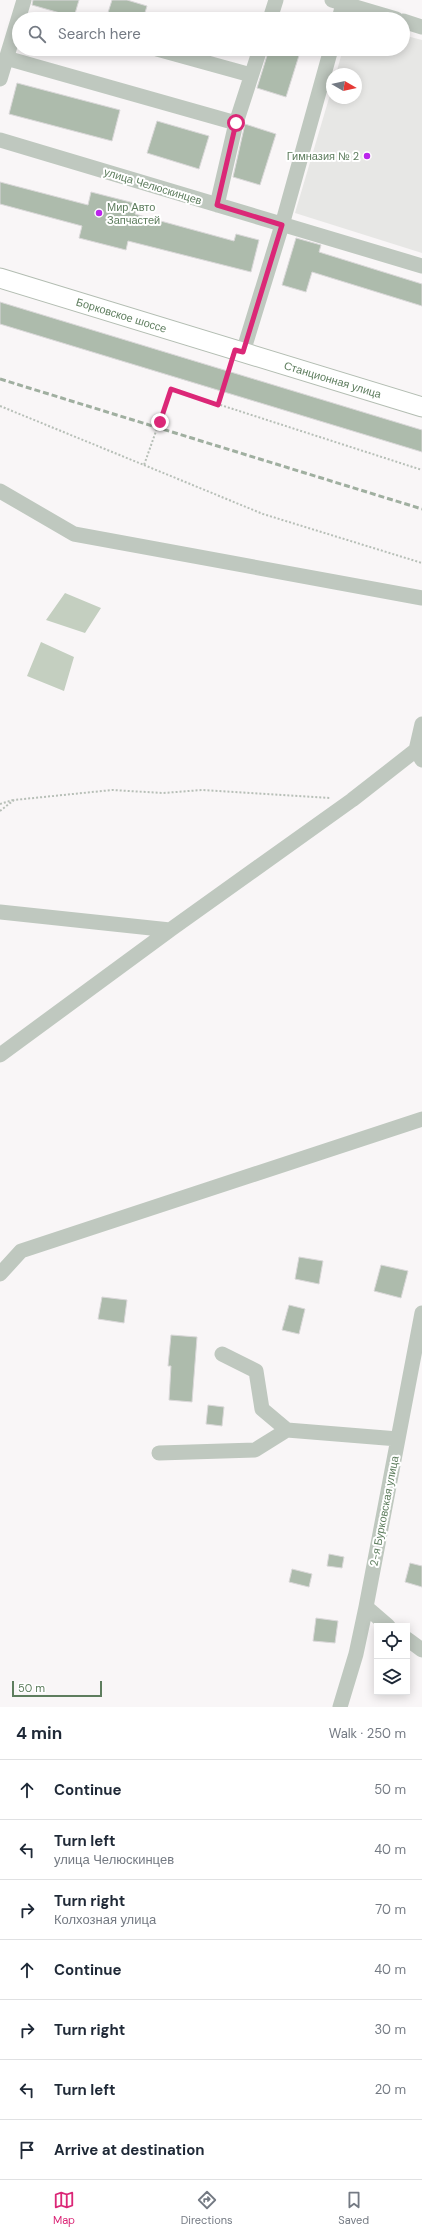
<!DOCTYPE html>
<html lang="en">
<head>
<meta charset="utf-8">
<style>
	body { margin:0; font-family:"DM Sans",sans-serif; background:#f6f6f7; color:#1f2937 }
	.controls { position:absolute; right:12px; bottom:12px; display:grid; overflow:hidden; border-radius:0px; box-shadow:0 2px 10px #0003 }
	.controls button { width:36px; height:36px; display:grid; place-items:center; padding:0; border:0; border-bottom:1px solid #e0e1e3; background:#fff; color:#1f2937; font:20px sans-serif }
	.compass { position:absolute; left:326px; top:68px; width:36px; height:36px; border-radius:50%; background:#fff; box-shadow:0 2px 10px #0003; rotate:99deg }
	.scale { position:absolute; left:12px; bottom:10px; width:90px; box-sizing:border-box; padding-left:4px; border:2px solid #5e7d5e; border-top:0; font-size:11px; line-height:14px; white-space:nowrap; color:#5e7d5e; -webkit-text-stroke:3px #fff; paint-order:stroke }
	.stop { position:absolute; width:12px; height:12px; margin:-9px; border:3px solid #db2777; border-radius:50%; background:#fff }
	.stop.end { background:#db2777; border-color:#fff; box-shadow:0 1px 4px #0008 }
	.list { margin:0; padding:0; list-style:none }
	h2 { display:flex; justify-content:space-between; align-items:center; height:52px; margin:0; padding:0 16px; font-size:17px }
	h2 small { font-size:13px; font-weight:400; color:#747a83 }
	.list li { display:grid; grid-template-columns:26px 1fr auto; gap:12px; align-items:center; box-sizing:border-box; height:60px; padding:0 16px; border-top:1px solid #e0e1e3 }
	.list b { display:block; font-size:15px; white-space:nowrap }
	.list p { margin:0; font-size:13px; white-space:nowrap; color:#747a83 }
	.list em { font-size:13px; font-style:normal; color:#747a83 }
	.icon { flex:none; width:22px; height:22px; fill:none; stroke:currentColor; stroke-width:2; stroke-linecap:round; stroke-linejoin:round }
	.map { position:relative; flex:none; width:422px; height:1707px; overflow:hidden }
	.search { position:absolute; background:#fff; box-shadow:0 2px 10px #0003; left:12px; right:12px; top:12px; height:44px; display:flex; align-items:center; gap:10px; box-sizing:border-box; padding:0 14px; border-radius:22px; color:#747a83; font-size:15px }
	.sheet { height:472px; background:#fff }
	nav { display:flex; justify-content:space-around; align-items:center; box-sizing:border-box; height:56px; border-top:1px solid #e0e1e3; background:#fff; font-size:11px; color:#747a83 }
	nav a { display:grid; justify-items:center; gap:2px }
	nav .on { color:#db2777 }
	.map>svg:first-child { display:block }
</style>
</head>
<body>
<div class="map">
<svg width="422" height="1707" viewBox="0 0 422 1707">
	<rect width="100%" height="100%" fill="#f9f6f7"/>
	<path fill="#e7e7e5" d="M403,35L422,40V253L295,213L332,88V98H356V74H336L343,49H403Z"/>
	<path fill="#c4cfc0" d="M65,593L101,608L85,633L46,620Z
		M41,642L74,657L64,691L27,676Z"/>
	<path fill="#adbbac" stroke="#dad8d9" d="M33,0H79L74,17L32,5Z
		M112,0H127L147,6L143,19H106Z
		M269,49H301L286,97L257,88Z
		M17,83L120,110L112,141L9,114Z
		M157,121L209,136L199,169L147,153Z
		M245,124L276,134L260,185L233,177Z
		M0,182L88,205L91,192L138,204L135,214L234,241L236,234L259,240L251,272L128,241L126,250L79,238L82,226L0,204Z
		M296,238L321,245L319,252L422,284V306L312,272L306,292L282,285Z
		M0,302L422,430V452L0,324Z
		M299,1257L323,1261L319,1284L295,1279Z
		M381,1265L408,1271L401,1298L374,1291Z
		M102,1297L127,1300L124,1323L98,1319Z
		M289,1305L305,1309L299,1334L282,1330Z
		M171,1335L197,1337L192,1402L169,1400L171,1366H168Z
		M208,1405L224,1407L222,1426L206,1424Z
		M329,1554L344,1557L342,1568L327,1566Z
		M410,1563L422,1566V1587L405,1582Z
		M292,1569L312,1574L309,1587L289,1582Z
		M316,1618L338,1621L335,1643L313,1641Z"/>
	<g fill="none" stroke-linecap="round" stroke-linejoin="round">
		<defs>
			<g id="major">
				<path id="s1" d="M0,278L422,407"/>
			</g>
		</defs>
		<use href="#major" stroke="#b3bdb2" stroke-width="21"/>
		<path stroke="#b7bfb7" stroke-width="2" stroke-dasharray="2 2" stroke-linecap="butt" d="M218,405L231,364
			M0,406L144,465L171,389L422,470
			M144,465L263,514L422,563
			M0,804L13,800
			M0,811L14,800L112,790L163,793L202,790L331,798"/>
		<path stroke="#bfc8bf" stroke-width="15" d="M332,0L396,19
			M270,19L276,0
			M339,19L344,0
			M403,21L422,27
			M157,49L251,75
			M6,58L236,123
			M0,79L24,0
			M0,140L422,266
			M217,205L236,123L260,49
			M243,352L282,225L331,49
			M0,491L74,534L422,598
			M422,724L416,750L422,760
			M0,912L170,930L352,800L416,750
			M0,1055L170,930
			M0,1274L21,1251L422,1119
			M222,1354L256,1371L262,1409L287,1430
			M159,1453L255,1450L287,1430L398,1439
			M366,1607L388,1626
			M407,1639L422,1650
			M340,1707L356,1654L366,1607L422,1313"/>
		<use href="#major" stroke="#fff" stroke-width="19"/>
		<path stroke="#a0afa0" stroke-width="3" stroke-dasharray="6 3" stroke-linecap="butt" d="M0,379L422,509"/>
	</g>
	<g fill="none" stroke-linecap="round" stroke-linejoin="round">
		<path stroke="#db2777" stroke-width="5" d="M160,422L171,389L218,405L235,350L243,352L282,225L217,205L236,123"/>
	</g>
	<g fill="#bb23ec" stroke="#fff" stroke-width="1.5">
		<circle cx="367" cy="156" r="4"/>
		<circle cx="99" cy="213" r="4"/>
	</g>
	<g text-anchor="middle" stroke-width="4" stroke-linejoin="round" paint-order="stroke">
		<g font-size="11" fill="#5e7d5e" stroke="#fff" text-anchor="end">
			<text x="359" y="160">Гимназия № 2</text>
			<text x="107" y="211" text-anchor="start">Мир Авто<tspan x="107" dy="13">Запчастей</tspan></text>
		</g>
		<g font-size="11" fill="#5e7d5e" stroke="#fff">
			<text transform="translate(153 186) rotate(17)" y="4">улица Челюскинцев</text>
			<text dy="4" stroke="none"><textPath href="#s1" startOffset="127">Борковское шоссе</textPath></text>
			<text dy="4" stroke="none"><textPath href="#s1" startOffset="348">Станционная улица</textPath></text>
			<text transform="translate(384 1511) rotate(-79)" y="4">2-я Бурковская улица</text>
		</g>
	</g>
</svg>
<div class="controls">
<button><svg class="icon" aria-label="locate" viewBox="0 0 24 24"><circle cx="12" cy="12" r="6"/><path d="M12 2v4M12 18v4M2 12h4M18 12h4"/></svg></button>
<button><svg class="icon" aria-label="layers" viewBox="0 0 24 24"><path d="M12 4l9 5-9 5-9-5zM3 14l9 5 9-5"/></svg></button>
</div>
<svg class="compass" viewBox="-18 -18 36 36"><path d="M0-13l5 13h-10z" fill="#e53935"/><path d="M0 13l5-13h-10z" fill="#747a83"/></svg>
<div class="scale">50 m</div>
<div class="stop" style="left:236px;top:123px"></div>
<div class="stop end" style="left:160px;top:422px"></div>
<div class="search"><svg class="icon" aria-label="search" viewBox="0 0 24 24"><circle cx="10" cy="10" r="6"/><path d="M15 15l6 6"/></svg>Search here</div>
</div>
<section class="sheet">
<h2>4 min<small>Walk · 250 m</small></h2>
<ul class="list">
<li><svg class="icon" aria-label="ahead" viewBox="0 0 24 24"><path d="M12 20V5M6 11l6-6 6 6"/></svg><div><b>Continue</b></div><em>50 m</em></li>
<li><svg class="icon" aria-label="left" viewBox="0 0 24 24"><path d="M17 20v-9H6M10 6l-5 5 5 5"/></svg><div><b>Turn left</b><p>улица Челюскинцев</p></div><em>40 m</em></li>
<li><svg class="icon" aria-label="right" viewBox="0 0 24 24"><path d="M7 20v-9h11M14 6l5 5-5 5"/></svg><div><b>Turn right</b><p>Колхозная улица</p></div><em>70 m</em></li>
<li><svg class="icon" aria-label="ahead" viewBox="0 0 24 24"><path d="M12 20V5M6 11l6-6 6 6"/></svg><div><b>Continue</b></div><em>40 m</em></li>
<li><svg class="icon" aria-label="right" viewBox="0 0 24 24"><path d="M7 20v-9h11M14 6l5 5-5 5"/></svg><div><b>Turn right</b></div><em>30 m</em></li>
<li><svg class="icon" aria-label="left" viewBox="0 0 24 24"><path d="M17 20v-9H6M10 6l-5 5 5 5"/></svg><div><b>Turn left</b></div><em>20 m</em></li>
<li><svg class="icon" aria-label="arrive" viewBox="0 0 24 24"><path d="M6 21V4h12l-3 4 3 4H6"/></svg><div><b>Arrive at destination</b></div></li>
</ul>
</section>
<nav>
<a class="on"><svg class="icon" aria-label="map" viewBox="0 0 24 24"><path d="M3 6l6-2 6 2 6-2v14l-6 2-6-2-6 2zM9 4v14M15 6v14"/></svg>Map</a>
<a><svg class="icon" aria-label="directions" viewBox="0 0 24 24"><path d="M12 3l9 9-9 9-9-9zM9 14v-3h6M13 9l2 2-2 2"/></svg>Directions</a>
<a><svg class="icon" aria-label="saved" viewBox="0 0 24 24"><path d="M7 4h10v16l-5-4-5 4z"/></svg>Saved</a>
</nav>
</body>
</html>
